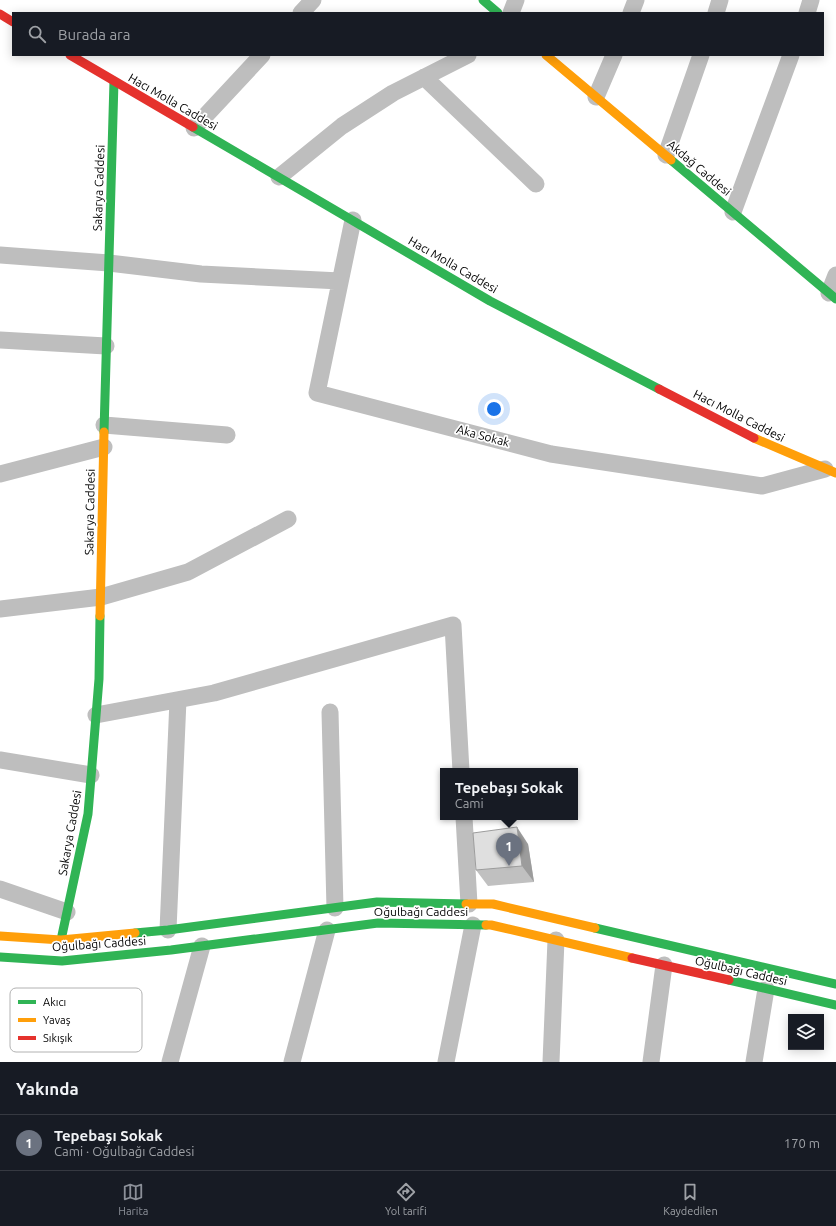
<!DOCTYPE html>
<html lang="tr">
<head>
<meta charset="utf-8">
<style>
	body { margin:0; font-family:Ubuntu,sans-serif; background:#242831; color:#f1f3f6 }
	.controls { position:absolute; right:12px; bottom:12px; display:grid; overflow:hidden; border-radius:0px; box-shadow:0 2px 10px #0003 }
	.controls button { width:36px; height:36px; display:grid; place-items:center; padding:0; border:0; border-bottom:1px solid #363941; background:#171b24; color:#f1f3f6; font:20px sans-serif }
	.you { position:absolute; left:494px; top:409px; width:14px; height:14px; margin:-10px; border:3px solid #fff; border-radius:50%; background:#1a73e8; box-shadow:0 0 0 6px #1a73e833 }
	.badge { display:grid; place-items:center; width:26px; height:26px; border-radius:50%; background:#8c9099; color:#fff; font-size:13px; font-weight:700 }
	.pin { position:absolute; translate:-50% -33px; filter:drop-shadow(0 1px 2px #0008) }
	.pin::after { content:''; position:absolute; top:21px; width:14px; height:12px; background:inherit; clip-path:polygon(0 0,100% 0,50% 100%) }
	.popup { position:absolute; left:440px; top:768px; width:138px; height:52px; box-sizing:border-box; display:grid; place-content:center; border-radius:0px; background:#171b24; filter:drop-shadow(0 1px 3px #0005); font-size:13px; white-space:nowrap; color:#9ea1a6 }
	.popup b { font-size:15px; color:#f1f3f6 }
	.popup::after { content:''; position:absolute; left:50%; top:100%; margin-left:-8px; border:8px solid transparent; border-top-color:#171b24 }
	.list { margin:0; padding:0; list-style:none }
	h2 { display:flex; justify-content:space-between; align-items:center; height:52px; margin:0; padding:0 16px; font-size:17px }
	h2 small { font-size:13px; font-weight:400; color:#9ea1a6 }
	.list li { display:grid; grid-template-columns:26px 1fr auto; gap:12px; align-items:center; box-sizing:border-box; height:56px; padding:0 16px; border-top:1px solid #363941 }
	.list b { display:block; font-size:15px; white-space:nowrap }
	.list p { margin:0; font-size:13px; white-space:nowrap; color:#9ea1a6 }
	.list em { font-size:13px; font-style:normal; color:#9ea1a6 }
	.icon { flex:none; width:22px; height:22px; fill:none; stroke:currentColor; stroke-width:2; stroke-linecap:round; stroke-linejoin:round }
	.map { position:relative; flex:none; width:836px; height:1062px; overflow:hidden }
	.search { position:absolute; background:#171b24; box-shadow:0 2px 10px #0003; left:12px; right:12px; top:12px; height:44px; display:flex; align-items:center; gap:10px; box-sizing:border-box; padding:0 14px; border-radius:0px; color:#9ea1a6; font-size:15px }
	.sheet { height:108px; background:#171b24 }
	nav { display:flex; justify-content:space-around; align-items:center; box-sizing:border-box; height:56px; border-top:1px solid #363941; background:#171b24; font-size:11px; color:#9ea1a6 }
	nav a { display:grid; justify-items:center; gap:2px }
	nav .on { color:#8c9099 }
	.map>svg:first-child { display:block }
</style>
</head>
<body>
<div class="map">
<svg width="836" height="1062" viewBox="0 0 836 1062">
	<rect width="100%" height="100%" fill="#fff"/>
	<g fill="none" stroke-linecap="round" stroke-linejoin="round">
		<path stroke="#bebebe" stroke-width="17" d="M301,13L313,0
			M511,13L516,0
			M631,13L636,0
			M716,13L720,0
			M807,13L811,0
			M424,77L536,184
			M596,97L614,55
			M194,128L262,55
			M666,155L701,55
			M279,177L342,126L393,93L468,55
			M733,212L791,55
			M353,220L317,393L551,454L762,486L825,469
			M0,255L109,263L201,274L340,281
			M829,293L836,275
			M0,340L106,346
			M104,425L227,435
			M0,474L104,447
			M0,609L101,597L188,572L288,519
			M330,712L335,908
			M96,715L214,693L453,625L461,771
			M0,760L91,775
			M464,817L469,904
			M0,889L67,912
			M168,930L178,700
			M170,1062L202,946
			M292,1062L327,930
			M446,1062L473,925
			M551,1062L556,940
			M651,1062L664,965
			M754,1062L766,989"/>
		<path stroke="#30b455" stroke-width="9" d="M483,0L498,13
			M193,127L490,301L659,389
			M671,160L836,299
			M104,432L114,81
			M595,928L836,984
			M135,933L168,930L377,902L466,904
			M61,940L88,814L99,679L100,616
			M0,957L62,961L171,950L378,923L486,925
			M729,980L836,1005"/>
		<path stroke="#ff9f0a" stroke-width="9" d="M546,55L671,160
			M754,438L836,473
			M100,616L104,432
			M466,904H493L595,928
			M486,925H491L632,958
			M0,936L61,940L135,933"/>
		<path stroke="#e5322d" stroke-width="9" d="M0,14L13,22
			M70,55L193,127
			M659,389L754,438
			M632,958L729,980"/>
	</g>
	<path fill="#c0c0c0" d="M528,844L534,882L488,886L476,870Z"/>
	<path fill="#9c9c9c" d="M517,827L528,844L534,882L522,866Z"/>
	<path fill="#dfdfdf" stroke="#9c9c9c" d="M517,827L522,866L476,870L473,833Z"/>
	<g text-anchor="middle" stroke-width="3.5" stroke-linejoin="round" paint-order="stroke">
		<g font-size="12" fill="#000" stroke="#fff">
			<text transform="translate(173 102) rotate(30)" y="4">Hacı Molla Caddesi</text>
			<text transform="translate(699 168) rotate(40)" y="4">Akdağ Caddesi</text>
			<text transform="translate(99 188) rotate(-88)" y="4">Sakarya Caddesi</text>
			<text transform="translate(453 265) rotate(30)" y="4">Hacı Molla Caddesi</text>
			<text transform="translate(739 416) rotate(27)" y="4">Hacı Molla Caddesi</text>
			<text transform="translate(483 436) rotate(15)" y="4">Aka Sokak</text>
			<text transform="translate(90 512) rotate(-89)" y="4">Sakarya Caddesi</text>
			<text transform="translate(70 833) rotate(-80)" y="4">Sakarya Caddesi</text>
			<text x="421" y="916">Oğulbağı Caddesi</text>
			<text transform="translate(99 944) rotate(-4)" y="4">Oğulbağı Caddesi</text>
			<text transform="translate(741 971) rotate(13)" y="4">Oğulbağı Caddesi</text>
		</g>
	</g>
	<rect x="10" y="988" width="132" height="64" rx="6" fill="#fff" stroke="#b2b2b2" stroke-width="1"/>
	<rect x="18" y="1000" width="18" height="4" fill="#30b455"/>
	<rect x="18" y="1018" width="18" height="4" fill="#ff9f0a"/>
	<rect x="18" y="1036" width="18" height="4" fill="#e5322d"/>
	<g font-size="11" fill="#000">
		<text x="43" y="1006">Akıcı</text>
		<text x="43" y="1024">Yavaş</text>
		<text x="43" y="1042">Sıkışık</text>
	</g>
</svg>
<div class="controls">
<button><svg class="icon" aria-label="layers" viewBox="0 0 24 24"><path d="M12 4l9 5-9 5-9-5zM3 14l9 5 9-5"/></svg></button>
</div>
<div class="you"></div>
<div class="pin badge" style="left:509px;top:866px;background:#6b7280">1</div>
<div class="popup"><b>Tepebaşı Sokak</b>Cami</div>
<div class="search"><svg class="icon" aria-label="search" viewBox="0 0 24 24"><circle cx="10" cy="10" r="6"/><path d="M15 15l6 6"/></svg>Burada ara</div>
</div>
<section class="sheet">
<h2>Yakında<small></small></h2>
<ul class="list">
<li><span class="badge" style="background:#6b7280">1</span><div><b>Tepebaşı Sokak</b><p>Cami · Oğulbağı Caddesi</p></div><em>170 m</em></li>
</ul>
</section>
<nav>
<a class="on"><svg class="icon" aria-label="map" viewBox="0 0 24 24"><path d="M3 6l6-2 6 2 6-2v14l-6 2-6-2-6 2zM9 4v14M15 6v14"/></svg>Harita</a>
<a><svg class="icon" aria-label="directions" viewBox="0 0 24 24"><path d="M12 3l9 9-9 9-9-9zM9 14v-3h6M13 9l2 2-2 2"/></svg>Yol tarifi</a>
<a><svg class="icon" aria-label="saved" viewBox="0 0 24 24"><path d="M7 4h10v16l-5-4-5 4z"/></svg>Kaydedilen</a>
</nav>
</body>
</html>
